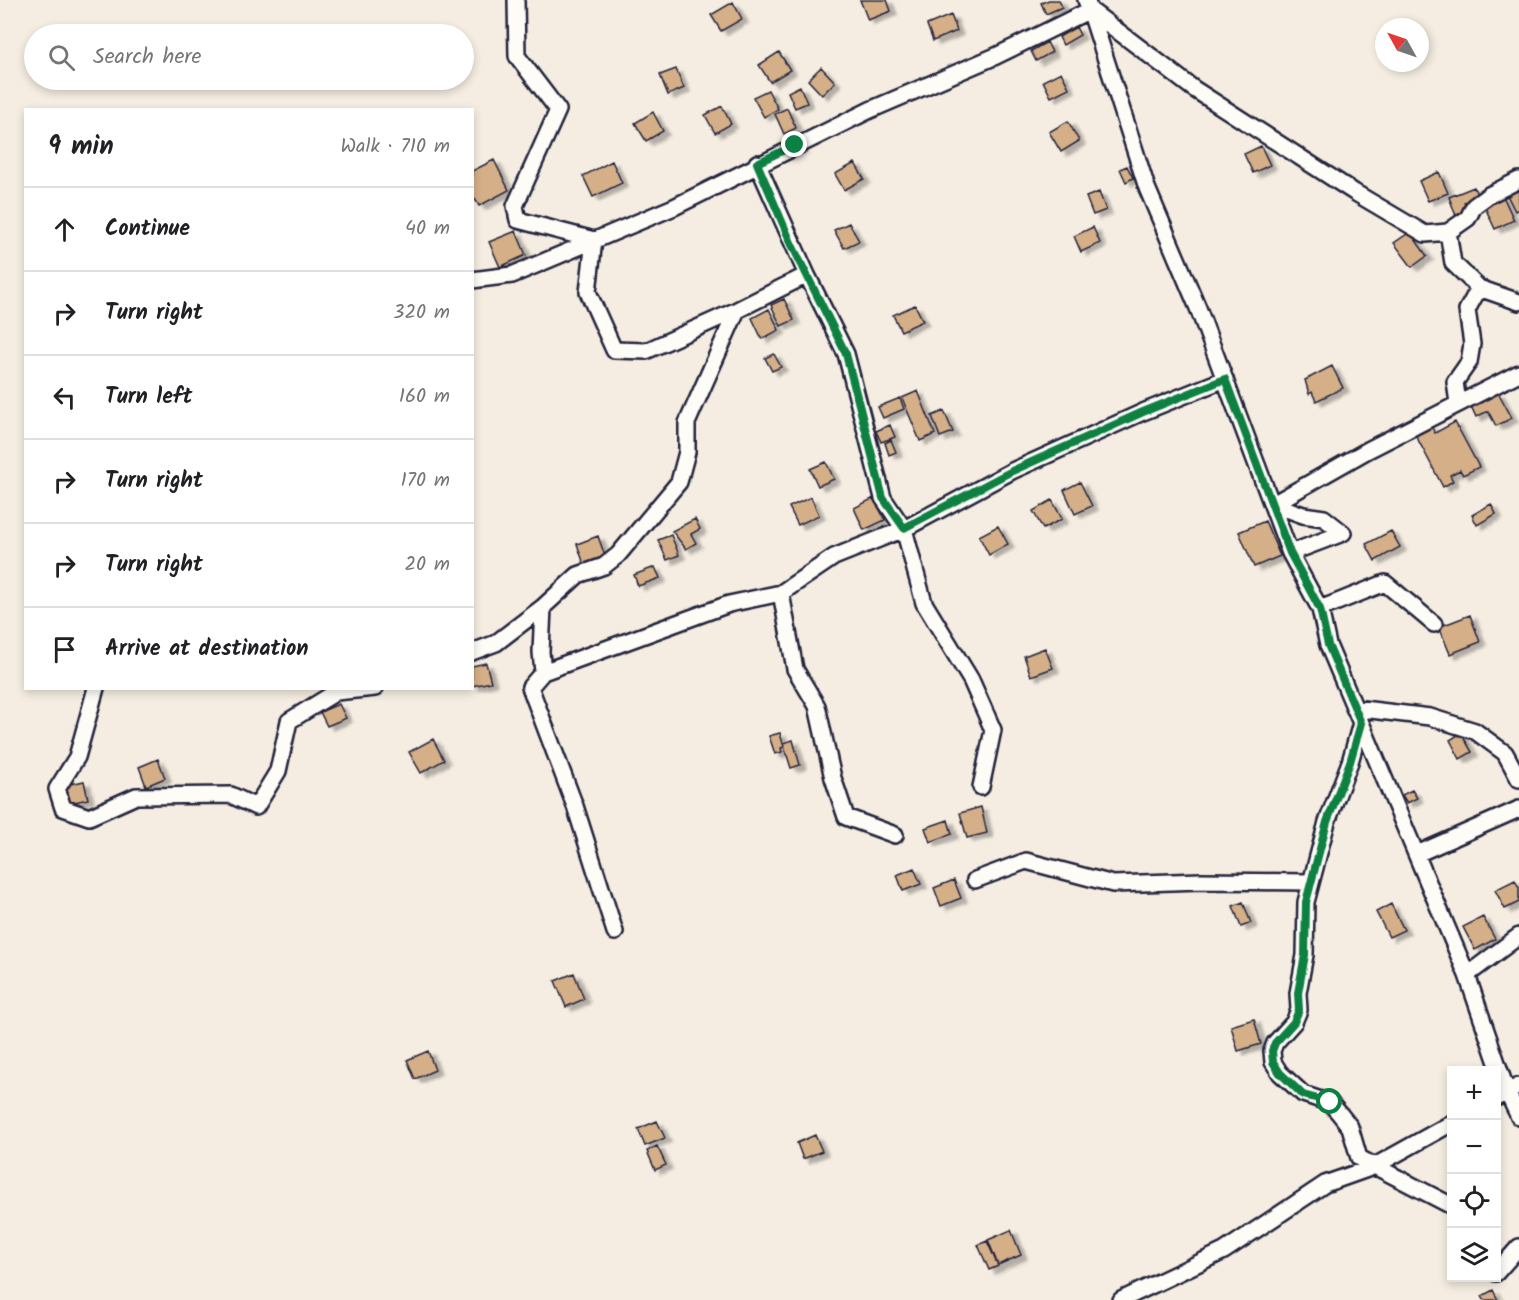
<!DOCTYPE html>
<html lang="en">
<head>
<meta charset="utf-8">
<style>
	body { margin:0; font-family:Kalam,sans-serif; background:#f6f6f6; color:#202124 }
	.controls { position:absolute; right:18px; bottom:18px; display:grid; overflow:hidden; border-radius:0px; box-shadow:0 3px 9px #0003 }
	.controls button { width:54px; height:54px; display:grid; place-items:center; padding:0; border:0; border-bottom:2px solid #e0e0e0; background:#fff; color:#202124; font:30px sans-serif }
	.compass { position:absolute; left:1375px; top:18px; width:54px; height:54px; border-radius:50%; background:#fff; box-shadow:0 3px 9px #0003; rotate:310deg }
	.stop { position:absolute; width:18px; height:18px; margin:-14px; border:4px solid #0b8043; border-radius:50%; background:#fff }
	.stop.end { background:#0b8043; border-color:#fff; box-shadow:0 2px 6px #0008 }
	.list { margin:0; padding:0; list-style:none }
	h2 { display:flex; justify-content:space-between; align-items:center; height:78px; margin:0; padding:0 24px; font-size:26px }
	h2 small { font-size:20px; font-weight:400; color:#757577 }
	.list li { display:grid; grid-template-columns:39px 1fr auto; gap:18px; align-items:center; box-sizing:border-box; height:84px; padding:0 24px; border-top:2px solid #e0e0e0 }
	.list b { display:block; font-size:22px; white-space:nowrap }
	.list em { font-size:20px; font-style:normal; color:#757577 }
	.icon { flex:none; width:33px; height:33px; fill:none; stroke:currentColor; stroke-width:2; stroke-linecap:round; stroke-linejoin:round }
	.map { position:relative; flex:none; width:1519px; height:1300px; overflow:hidden }
	.search { position:absolute; background:#fff; box-shadow:0 3px 9px #0003; left:24px; top:24px; width:450px; height:66px; display:flex; align-items:center; gap:15px; box-sizing:border-box; padding:0 21px; border-radius:33px; color:#757577; font-size:22px }
	.panel { position:absolute; background:#fff; box-shadow:0 3px 9px #0003; left:24px; top:108px; width:450px; height:582px; border-radius:0px }
	.map>svg:first-child { display:block }
</style>
</head>
<body>
<div class="map">
<svg width="1519" height="1300" viewBox="0 0 1519 1300">
	<defs>
		<filter id="shadow"><feDropShadow dx="6" dy="4" stdDeviation="1.5" flood-color="#0004"/></filter>
	</defs>
	<rect width="100%" height="100%" fill="#f5ede1"/>
	<filter id="ink" filterUnits="userSpaceOnUse"><feTurbulence type="fractalNoise" baseFrequency=".0167" numOctaves="2"/><feDisplacementMap in="SourceGraphic" scale="12" xChannelSelector="R" yChannelSelector="G"/><feConvolveMatrix kernelMatrix="1 2 1 2 8 2 1 2 1" color-interpolation-filters="sRGB"/></filter>
	<g filter="url(#ink)">
		<path fill="#d5af87" stroke="#22223b" stroke-width="1.5" filter="url(#shadow)" d="M860,0H887L891,11L868,20Z
			M1049,0H1059L1062,7L1046,14L1041,3Z
			M733,2L742,19L721,31L711,15Z
			M951,15L957,31L933,41L927,25Z
			M1076,27L1080,35L1063,45L1059,37Z
			M1047,42L1052,52L1036,61L1031,51Z
			M779,52L790,70L770,82L759,65Z
			M821,67L835,82L822,95L808,80Z
			M676,69L684,88L668,95L660,75Z
			M1061,72L1069,88L1051,97L1043,81Z
			M800,86L807,103L795,108L788,92Z
			M768,90L778,109L764,117L753,97Z
			M722,106L731,124L715,133L705,115Z
			M787,108L796,128L784,134L775,114Z
			M653,112L663,131L646,141L635,123Z
			M1068,121L1079,141L1061,152L1049,132Z
			M1261,146L1270,165L1253,173L1244,154Z
			M494,160L509,190L479,206L472,194V171Z
			M612,161L622,183L593,197L583,176Z
			M855,163L864,179L844,190L835,174Z
			M1127,166L1133,178L1126,182L1120,169Z
			M1439,172L1448,193L1428,201L1419,181Z
			M1474,187L1478,197L1464,202L1468,211L1456,216L1449,197Z
			M1519,189V209L1515,211L1507,195Z
			M1099,192L1106,210L1093,215L1086,197Z
			M1502,194L1514,220L1495,229L1483,203Z
			M849,223L859,241L844,248L834,230Z
			M1093,227L1100,243L1081,252L1074,236Z
			M516,231L526,255L500,267L489,242Z
			M1410,232L1427,256L1412,267L1394,243Z
			M784,299L794,320L781,326L771,305Z
			M915,305L923,321L901,331L893,315Z
			M769,309L779,330L762,339L752,318Z
			M774,354L781,367L772,371L765,358Z
			M1332,366L1343,388L1316,401L1312,392L1309,394L1305,380Z
			M918,391L935,434L920,441L902,398Z
			M1498,392L1512,418L1496,426L1488,411L1476,417L1471,406Z
			M900,398L904,409L883,418L878,407Z
			M944,411L953,432L940,437L932,416Z
			M1455,422L1479,467L1463,475L1460,470L1450,475L1453,481L1443,487L1415,434L1431,426L1435,433Z
			M890,425L895,437L881,442L876,431Z
			M891,440L896,452L889,455L885,443Z
			M826,462L834,479L818,486L810,469Z
			M1080,482L1092,506L1075,514L1064,490Z
			M811,497L819,515L798,525L789,507Z
			M874,498L885,520L864,530L854,508Z
			M1052,500L1062,519L1043,529L1033,511Z
			M1491,504L1496,514L1477,525L1472,515Z
			M695,519L700,529L691,534L696,543L686,549L672,531Z
			M1265,521L1280,556L1254,567L1239,532Z
			M998,526L1008,544L989,555L979,536Z
			M1391,531L1400,547L1375,561L1366,544Z
			M671,535L679,555L667,560L658,540Z
			M598,536L606,559L585,567L577,544Z
			M655,567L660,578L638,586L634,575Z
			M1470,615L1480,642L1450,654L1439,627Z
			M1045,648L1053,668L1031,676L1024,656Z
			M486,663L491,682L472,686V666Z
			M339,704L346,718L327,726L320,712Z
			M780,733L784,747L781,748L782,752L775,754L769,736Z
			M1461,733L1472,752L1460,759L1450,740Z
			M433,739L444,760L421,773L409,752Z
			M793,740L800,765L791,768L783,743Z
			M158,759L165,778L146,786L139,767Z
			M84,781L88,799L70,803L66,785Z
			M1412,790L1417,798L1407,803L1402,795Z
			M981,807L987,833L967,838L960,813Z
			M948,820L952,834L930,842L925,828Z
			M914,868L921,884L903,891L897,875Z
			M954,880L961,898L941,906L934,888Z
			M1515,880L1519,888V902L1505,909L1495,890Z
			M1243,902L1251,923L1241,927L1233,906Z
			M1391,904L1404,930L1389,937L1376,912Z
			M1483,917L1495,939L1475,950L1463,927Z
			M574,973L584,999L566,1007L555,981Z
			M1254,1019L1261,1044L1238,1051L1231,1026Z
			M428,1051L435,1070L415,1079L407,1060Z
			M657,1121L665,1138L645,1146L638,1129Z
			M815,1135L822,1151L803,1159L797,1143Z
			M657,1146L666,1165L655,1170L647,1151Z
			M1011,1230L1021,1255L998,1265L988,1240Z
			M987,1241L998,1266L989,1270L978,1245Z
			M1493,1290L1498,1300H1484L1482,1296Z"/>
		<g fill="none" stroke-linecap="round" stroke-linejoin="round">
			<defs>
				<path id="minor" d="M516,0L517,56L558,110L515,206L518,220L594,240L588,292L614,350L646,351L737,310
					M1086,0L1090,10L1194,89L1354,192L1425,234L1448,232L1453,263L1479,288L1519,302
					M1448,232L1468,218L1474,206L1489,195L1519,180
					M807,275L846,354L883,498L904,529L924,603L971,680L993,730L981,787
					M472,280L512,275L674,207L870,110L996,56L1090,10L1147,188L1198,308L1290,553L1320,609L1328,645L1361,723L1350,762L1327,822L1306,902L1305,955L1298,993L1299,1010L1294,1022L1275,1043L1272,1051L1273,1062L1280,1073L1303,1094L1330,1103L1339,1113L1350,1127L1359,1158L1452,1206
					M1458,403L1455,382L1469,362L1472,344L1467,310L1479,288
					M1290,553L1343,533L1324,518L1303,515L1273,504L1368,450L1519,373
					M781,593L795,669L817,706L833,778L846,817L895,835
					M1320,609L1385,583L1434,624
					M472,652L496,643L543,607
					M543,672L729,604L781,593L834,557L904,529L1012,471L1143,412L1225,379
					M96,688L77,757L57,789L63,808L89,817L136,796L231,795L256,807L278,771L289,721L336,692L375,688
					M1354,708L1430,717L1475,731L1505,753L1519,779
					M1361,723L1467,975L1507,1092L1496,1098
					M1417,854L1519,809
					M975,880L1026,861L1113,884L1201,881L1311,882
					M615,932L575,806L530,687L543,672L541,652L543,607L578,575L604,566L618,555L679,482L687,452V423L737,310L807,275L757,163
					M1467,975L1519,936
					M1519,1086L1507,1092L1519,1117
					M1496,1273L1519,1247
					M1121,1300L1224,1251L1325,1184L1373,1167L1452,1123"/>
			</defs>
			<use href="#minor" stroke="#22223b" stroke-width="20"/>
			<use href="#minor" stroke="#fdfcf7" stroke-width="15"/>
		</g>
	</g>
	<g fill="none" stroke-linecap="round" stroke-linejoin="round" filter="url(#ink)">
		<path stroke="#0b8043" stroke-width="8" d="M795,145L757,163L792,245L846,354L883,498L904,528L1012,471L1143,412L1225,379L1290,553L1320,609L1328,645L1361,723L1350,762L1327,822L1306,902L1305,955L1298,993L1299,1010L1294,1022L1275,1043L1272,1051L1273,1062L1280,1073L1303,1095L1330,1102"/>
	</g>
</svg>
<div class="controls">
<button>+</button>
<button>−</button>
<button><svg class="icon" aria-label="locate" viewBox="0 0 24 24"><circle cx="12" cy="12" r="6"/><path d="M12 2v4M12 18v4M2 12h4M18 12h4"/></svg></button>
<button><svg class="icon" aria-label="layers" viewBox="0 0 24 24"><path d="M12 4l9 5-9 5-9-5zM3 14l9 5 9-5"/></svg></button>
</div>
<svg class="compass" viewBox="-18 -18 36 36"><path d="M0-13l5 13h-10z" fill="#e53935"/><path d="M0 13l5-13h-10z" fill="#757577"/></svg>
<div class="stop" style="left:1330px;top:1102px"></div>
<div class="stop end" style="left:795px;top:145px"></div>
<div class="search"><svg class="icon" aria-label="search" viewBox="0 0 24 24"><circle cx="10" cy="10" r="6"/><path d="M15 15l6 6"/></svg>Search here</div>
<section class="panel">
<h2>9 min<small>Walk · 710 m</small></h2>
<ul class="list">
<li><svg class="icon" aria-label="ahead" viewBox="0 0 24 24"><path d="M12 20V5M6 11l6-6 6 6"/></svg><div><b>Continue</b></div><em>40 m</em></li>
<li><svg class="icon" aria-label="right" viewBox="0 0 24 24"><path d="M7 20v-9h11M14 6l5 5-5 5"/></svg><div><b>Turn right</b></div><em>320 m</em></li>
<li><svg class="icon" aria-label="left" viewBox="0 0 24 24"><path d="M17 20v-9H6M10 6l-5 5 5 5"/></svg><div><b>Turn left</b></div><em>160 m</em></li>
<li><svg class="icon" aria-label="right" viewBox="0 0 24 24"><path d="M7 20v-9h11M14 6l5 5-5 5"/></svg><div><b>Turn right</b></div><em>170 m</em></li>
<li><svg class="icon" aria-label="right" viewBox="0 0 24 24"><path d="M7 20v-9h11M14 6l5 5-5 5"/></svg><div><b>Turn right</b></div><em>20 m</em></li>
<li><svg class="icon" aria-label="arrive" viewBox="0 0 24 24"><path d="M6 21V4h12l-3 4 3 4H6"/></svg><div><b>Arrive at destination</b></div></li>
</ul>
</section>
</div>
</body>
</html>
